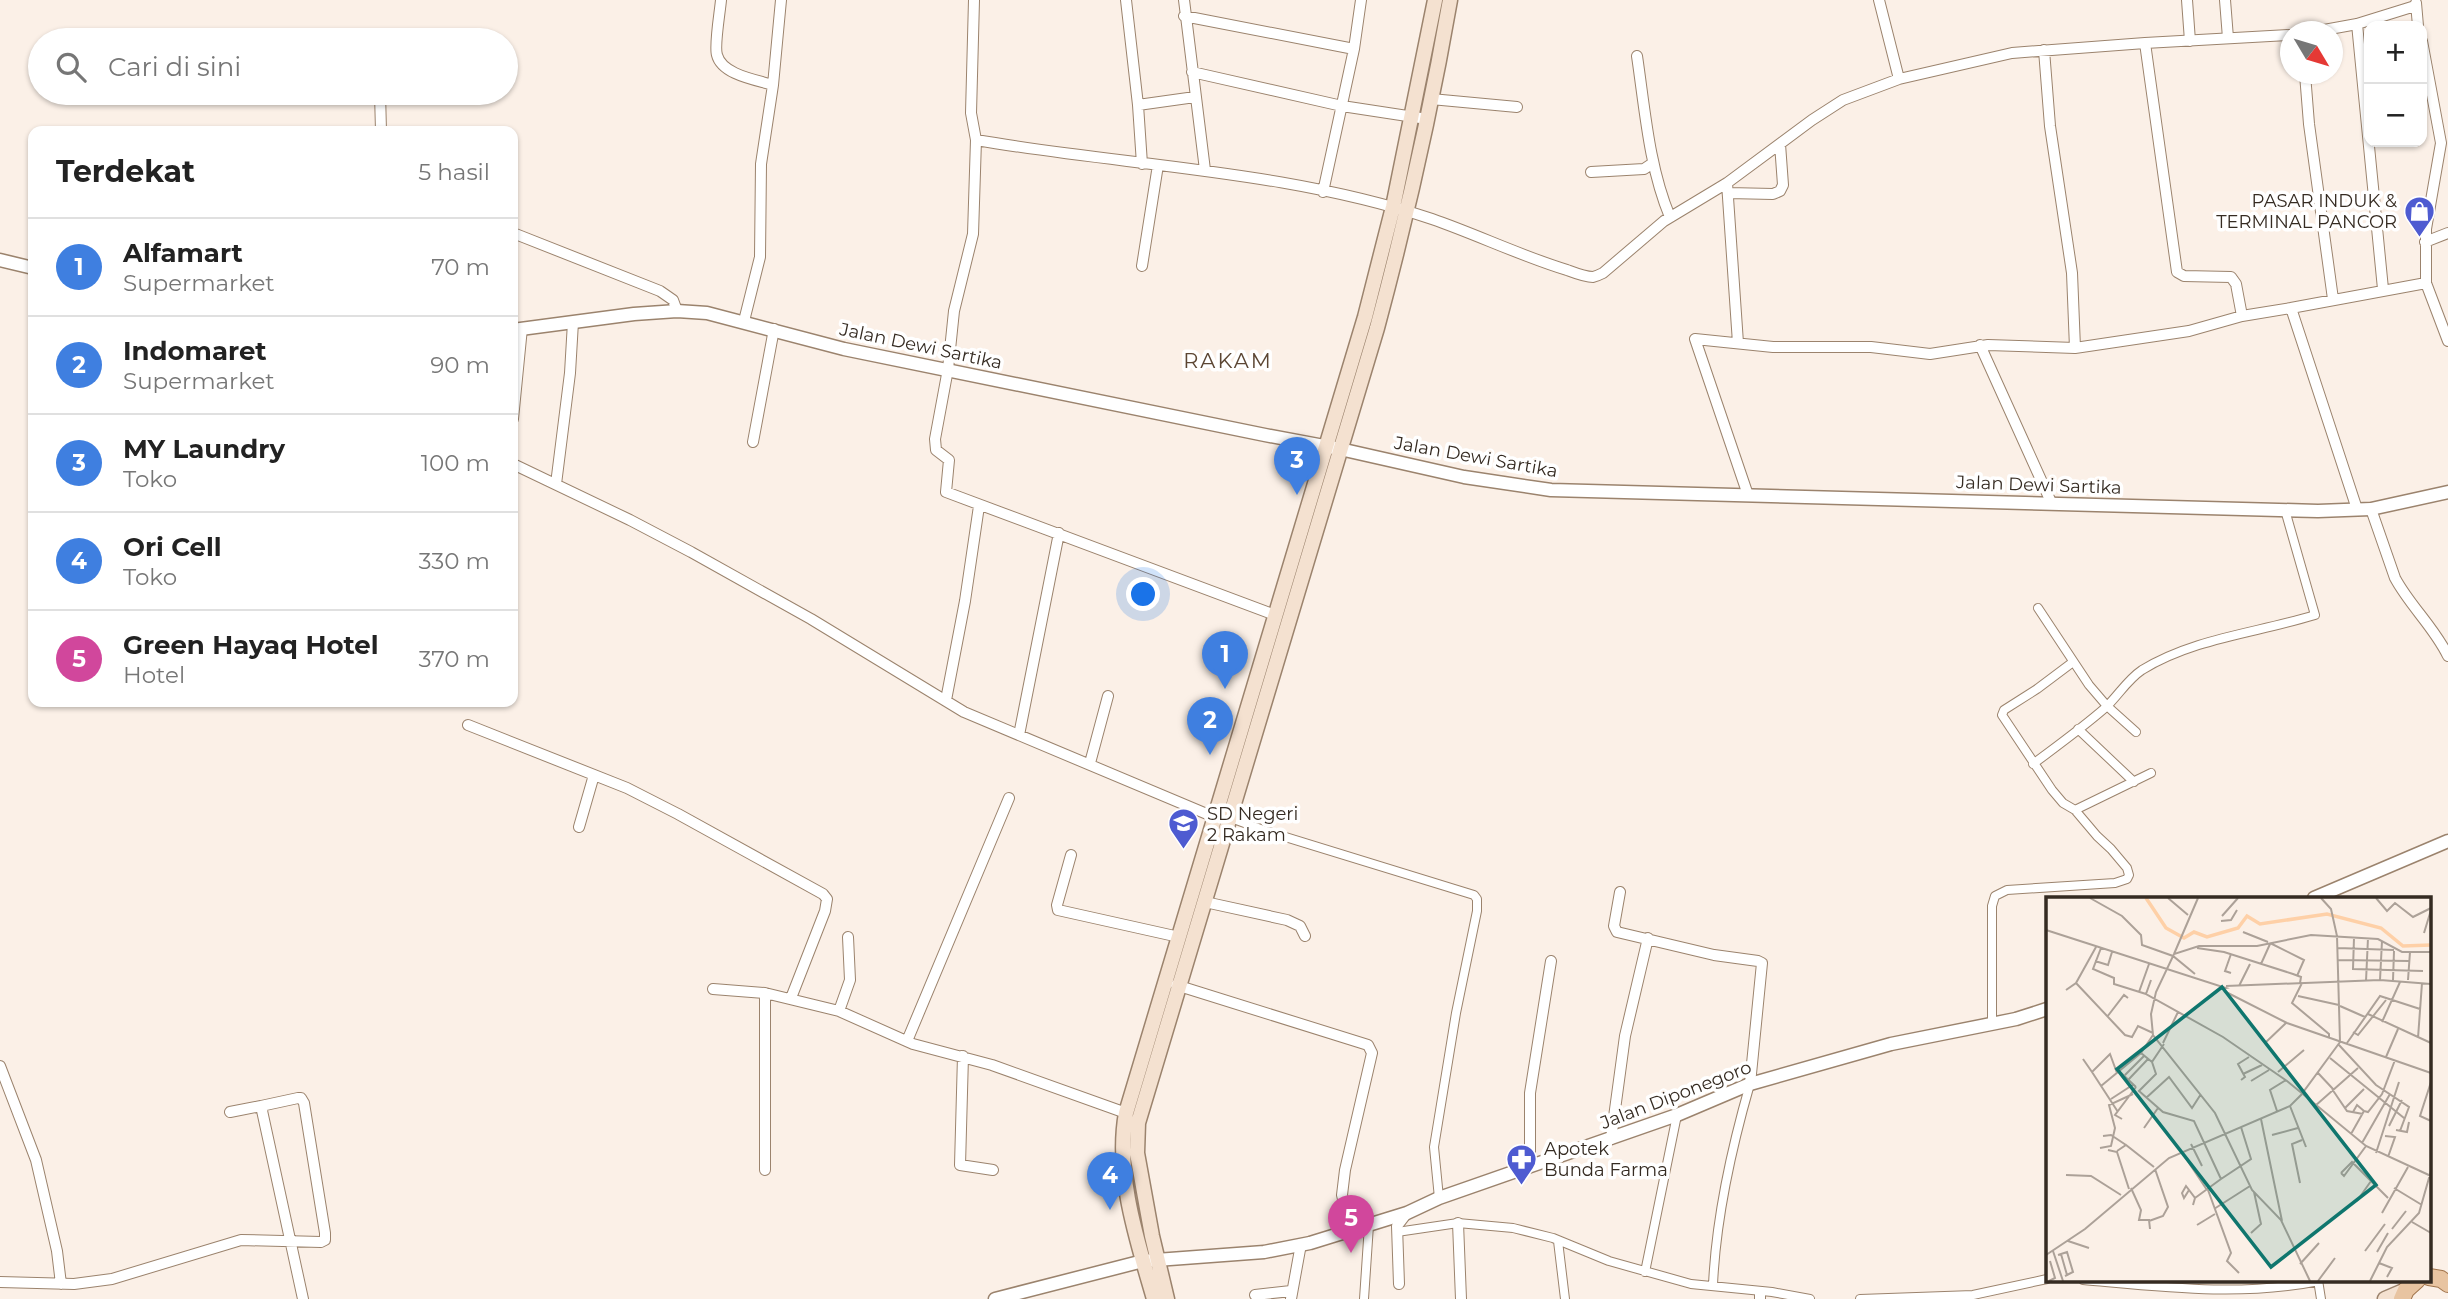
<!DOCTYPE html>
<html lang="id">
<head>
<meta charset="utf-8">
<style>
	body { margin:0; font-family:Montserrat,sans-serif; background:#f6f6f6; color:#222 }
	.controls { position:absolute; right:21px; top:21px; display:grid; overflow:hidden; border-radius:14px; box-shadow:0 2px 5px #0004 }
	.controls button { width:63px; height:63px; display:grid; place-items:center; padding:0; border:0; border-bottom:2px solid #e0e0e0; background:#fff; color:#222; font:35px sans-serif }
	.compass { position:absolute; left:2280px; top:21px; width:63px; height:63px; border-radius:50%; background:#fff; box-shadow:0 2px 5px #0004; rotate:128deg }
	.you { position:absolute; left:1144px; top:595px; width:24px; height:24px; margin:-18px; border:5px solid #fff; border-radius:50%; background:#1a73e8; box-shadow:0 0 0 10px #1a73e833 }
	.badge { display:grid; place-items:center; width:46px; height:46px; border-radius:50%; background:#1a73e8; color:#fff; font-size:23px; font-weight:700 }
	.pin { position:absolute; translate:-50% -58px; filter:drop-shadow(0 2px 4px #0008) }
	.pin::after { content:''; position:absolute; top:37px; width:24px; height:21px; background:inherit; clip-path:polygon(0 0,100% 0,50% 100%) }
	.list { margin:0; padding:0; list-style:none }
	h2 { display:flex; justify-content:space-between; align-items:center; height:91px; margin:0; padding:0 28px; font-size:30px }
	h2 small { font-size:23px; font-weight:400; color:#767676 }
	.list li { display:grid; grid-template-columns:46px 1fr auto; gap:21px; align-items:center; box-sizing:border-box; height:98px; padding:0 28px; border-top:2px solid #e0e0e0 }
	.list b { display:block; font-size:26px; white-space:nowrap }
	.list p { margin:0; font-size:23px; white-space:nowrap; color:#767676 }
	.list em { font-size:23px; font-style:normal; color:#767676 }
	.icon { flex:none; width:38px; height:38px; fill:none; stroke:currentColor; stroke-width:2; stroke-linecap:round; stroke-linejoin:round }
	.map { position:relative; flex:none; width:2448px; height:1299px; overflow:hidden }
	.search { position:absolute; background:#fff; box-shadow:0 2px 5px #0004; left:28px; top:28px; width:490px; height:77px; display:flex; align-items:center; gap:18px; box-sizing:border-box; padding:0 24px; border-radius:38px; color:#767676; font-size:26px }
	.panel { position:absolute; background:#fff; box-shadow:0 2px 5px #0004; left:28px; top:126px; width:490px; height:581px; border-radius:14px }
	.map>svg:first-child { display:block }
</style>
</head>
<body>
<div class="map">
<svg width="2448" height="1299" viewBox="0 0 2448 1299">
	<rect width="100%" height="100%" fill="#fbf0e7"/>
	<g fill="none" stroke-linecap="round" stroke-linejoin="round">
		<defs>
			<path id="pedestrian" d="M2038,608L2089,685L2107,706L2136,732
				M2078,729L2134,782
				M2033,764C2057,746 2082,728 2105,708C2118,696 2127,680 2142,670C2194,638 2257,633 2315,615L2285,510
				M2075,810L2151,773
				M1231,818L1266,831L1474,895L1477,899V911L1456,1013L1434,1147L1439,1198
				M1992,1024V906L1995,896L2007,890L2115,883L2127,879L2129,875L2127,868L2111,849L2097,836L2075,810L2063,803L2052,790L2002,715L2004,710L2037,689L2073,662
				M1397,1232L1458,1223L1513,1228L1553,1238L1609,1261L1691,1284L1772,1292L1810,1299
				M1558,1241L1565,1299
				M1645,1272L1677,1115
				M2083,1280C2162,1287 2240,1297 2319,1281
				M2318,1280L2321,1299
				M1713,1285C1716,1217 1731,1150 1750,1084
				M1364,1299L1369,1225
				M1860,1299L1973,1295L2047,1279"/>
			<path id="minor" d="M721,0C720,12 714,46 717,55C722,75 757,80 773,85
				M974,0L971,113L976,140C1127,166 1285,170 1432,219C1478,235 1521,256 1567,270C1575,273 1585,277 1593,277C1597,276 1599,275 1603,273L1664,221L1727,183L1812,120L1843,100L1899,79L2012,53L2145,43L2177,272L2184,276L2231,277L2236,284L2242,316L2291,308L2357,509
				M1126,0L1138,105L1142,164
				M1184,0L1205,170
				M1879,0L1899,79
				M2187,0L2190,41
				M2225,0L2228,38
				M2416,3L2418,26
				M1184,16L1354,49
				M2357,24L2383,289
				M2313,32L2357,24L2415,6
				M2422,41L2441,143L2426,229V283
				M2145,43L2290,35
				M1637,56C1645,110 1649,167 1670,217
				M1192,72L1342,106L1427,119
				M2305,74L2309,124L2333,299
				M380,93L381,131
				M1431,99L1517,107
				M1138,105L1195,97
				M976,140L973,234L954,311L948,369L935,439L936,450L949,460L946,492L1275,615
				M1591,172L1644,169L1653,163
				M1727,183L1738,343
				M1323,192L1354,49L1361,0
				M1728,193L1773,194L1780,191L1783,185L1780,144
				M513,233L660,291L673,300L677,311
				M2425,242L2448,233
				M1142,266L1158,165
				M2291,308L2426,283L2448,341
				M744,321L760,257L761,164L773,85L781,0
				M1980,345L2051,502
				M2075,348L2189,331L2242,316
				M513,419L522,328
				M753,442L774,329
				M513,464L630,520L691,552L811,619L964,712L1214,817
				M556,484L570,373L573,322
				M1748,495L1695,339L1773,347H1871L1930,354L1988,345L2075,348L2072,273L2050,126L2044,50
				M2371,509L2395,578C2410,606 2434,627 2448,656
				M946,700L965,601L979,506
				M468,725L627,788L678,814L823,894L827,899L825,911L791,998
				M1019,735L1059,533
				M1090,763L1108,696
				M579,827L594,775
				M1071,855L1057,905L1058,910L1179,937
				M1620,892L1614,926L1617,932L1714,955L1758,961L1762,963L1750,1084
				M1205,902L1287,920L1300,926L1305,936
				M1176,985L1368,1045L1372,1053L1345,1170L1342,1195L1350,1230
				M713,989L765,993L839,1011L913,1044L992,1065L1126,1113
				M839,1011L850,980L848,937
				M907,1041L1009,798
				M963,1056L960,1165L993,1170
				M0,1066L36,1160L57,1251L61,1284
				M230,1112L261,1106
				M1611,1139L1625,1036L1648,938
				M1530,1166V1093L1551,961
				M765,1170V993
				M1458,1223L1461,1299
				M0,1282L74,1284L112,1279L241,1240L321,1242L325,1240V1233L304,1103L301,1098H298L261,1106L303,1299
				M1399,1284L1397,1226L1407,1213
				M1760,1292V1299
				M1255,1295L1291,1291
				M1291,1299L1301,1244"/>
			<path id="tertiary" d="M0,260L33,268
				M513,330L634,314L677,311L707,313L844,349L1265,435L1340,449L1464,477L1551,490L2318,511L2371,509L2448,492
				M2314,898L2448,841
				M995,1299L1143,1261L1264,1252L1310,1243L1407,1213L1439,1198L1677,1115L1750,1084L1891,1044L2016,1019L2047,1009"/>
			<path id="secondary" d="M1154,1299C1137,1240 1115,1175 1126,1113L1365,317L1393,207L1435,0
				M1167,1299L1152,1236L1137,1153L1138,1123L1377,328C1406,220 1431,110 1450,0
				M2385,1299L2406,1290"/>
			<path id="primary" d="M2429,1277L2441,1279L2448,1284
				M2402,1299L2406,1290L2417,1280"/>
		</defs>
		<use href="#pedestrian" stroke="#9b836d" stroke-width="10"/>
		<use href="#minor" stroke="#9b836d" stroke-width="12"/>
		<use href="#tertiary" stroke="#9b836d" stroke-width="15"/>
		<use href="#secondary" stroke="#9b836d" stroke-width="17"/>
		<use href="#primary" stroke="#a0744c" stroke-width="18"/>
		<use href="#pedestrian" stroke="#fff" stroke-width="8"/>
		<use href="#minor" stroke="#fff" stroke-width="10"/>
		<use href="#tertiary" stroke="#fff" stroke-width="12"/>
		<use href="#secondary" stroke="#f4e1d0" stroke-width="14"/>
		<use href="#primary" stroke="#e8c4a1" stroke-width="16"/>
	</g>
	<defs>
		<symbol id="shop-pin" viewBox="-11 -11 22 30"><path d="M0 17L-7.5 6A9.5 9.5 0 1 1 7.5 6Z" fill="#4e5bd1" stroke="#fff"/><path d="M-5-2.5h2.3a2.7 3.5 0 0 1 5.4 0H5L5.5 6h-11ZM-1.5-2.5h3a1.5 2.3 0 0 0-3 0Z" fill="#fff"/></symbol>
		<symbol id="school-pin" viewBox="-11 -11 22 30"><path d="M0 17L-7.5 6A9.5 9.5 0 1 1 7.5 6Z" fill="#4e5bd1" stroke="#fff"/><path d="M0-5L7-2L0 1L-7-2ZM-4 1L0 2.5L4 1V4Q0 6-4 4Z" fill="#fff"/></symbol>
		<symbol id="pharmacy-pin" viewBox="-11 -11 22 30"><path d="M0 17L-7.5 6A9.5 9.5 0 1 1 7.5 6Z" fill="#4e5bd1" stroke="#fff"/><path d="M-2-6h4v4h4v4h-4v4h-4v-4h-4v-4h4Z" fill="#fff"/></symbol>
	</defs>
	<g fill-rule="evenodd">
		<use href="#shop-pin" x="2402" y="194" width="35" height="47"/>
		<use href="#school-pin" x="1166" y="806" width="35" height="47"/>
		<use href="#pharmacy-pin" x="1504" y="1142" width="35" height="47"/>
	</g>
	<g text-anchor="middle" stroke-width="7" stroke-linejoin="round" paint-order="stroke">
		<g font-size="18" fill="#352b22" stroke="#fff" text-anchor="start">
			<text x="2397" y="207" text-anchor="end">PASAR INDUK &amp;<tspan x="2397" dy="21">TERMINAL PANCOR</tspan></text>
			<text x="1207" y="820">SD Negeri<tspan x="1207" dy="21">2 Rakam</tspan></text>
			<text x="1544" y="1155">Apotek<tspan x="1544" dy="21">Bunda Farma</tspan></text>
		</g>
		<g font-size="18" fill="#352b22" stroke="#fff">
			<text transform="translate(921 346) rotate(12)" y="6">Jalan Dewi Sartika</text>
			<text transform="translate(1476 457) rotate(10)" y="6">Jalan Dewi Sartika</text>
			<text transform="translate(2039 485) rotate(2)" y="6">Jalan Dewi Sartika</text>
			<text transform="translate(1676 1095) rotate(-21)" y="6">Jalan Diponegoro</text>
		</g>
		<g font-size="21" letter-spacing="2" fill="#5c4633" stroke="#fff">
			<text x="1228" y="368">RAKAM</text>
		</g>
	</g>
	<g transform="translate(2046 897)">
		<rect width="385" height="385" fill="#fbf0e7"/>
		<path fill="none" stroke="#fed0a7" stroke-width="3.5" d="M100,1L120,31L138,41L148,35L161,40L192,31L201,19L214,27L281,17L335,31L357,49L385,48"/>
		<path fill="none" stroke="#aca198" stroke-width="2" d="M44,1L76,19L95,38L96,48L127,59L149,77M122,1L142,18M330,1L341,14L349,6L367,20L385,11M176,19L192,1M175,24L185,23L191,13M0,33L180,91L175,92M197,35L222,45M378,36L385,13M308,41L307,72L377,74M224,46L258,63L251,79M55,51L47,72L68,81V87L100,97M151,51L178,55L247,77L255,80L254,86M292,51L348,53M128,57L152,1M292,63L363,64M49,64L62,68L66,55M215,67L224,47M185,76L179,74L185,57M105,83L100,97L177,140L241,184L320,249L385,279M334,83L336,44M347,83L348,54M362,83L364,55M320,84L322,41M30,86L79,138L86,140L92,129L107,136M256,86L246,106L283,137V141M180,89L334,83L385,87M193,89L204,67M20,93L30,86L50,50M178,94L241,126L385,176M93,95L103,67M252,99L293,108M294,109L319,120M322,117L385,146M61,120L78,98L82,101M336,125L354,85M307,135L312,138L340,103M372,141L376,86M117,146L132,115M219,146L240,126M301,146L334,99L374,112M118,147L106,165L110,177L93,194L117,215L148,224L175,282L149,301M293,148L330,188L363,210L354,234M340,160L352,132M284,161L358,221M37,162L46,175L64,157L71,176M106,165L95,156L107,138M73,174L90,190M46,175L72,215M232,175L258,153M272,176L287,192M197,177L216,168M79,178L98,159M83,182L102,162M195,183L199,180L192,167L203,160M205,184L223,173M385,185L374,219L385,224M55,189L95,156M286,192L301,214L317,217M100,201L123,180L146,211L155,197M65,202L88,187M244,209L260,250M269,209L312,171M299,211L318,192M231,214L224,193L240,183M318,214L322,215L336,197L349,163M76,222L69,218L90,190M215,222L236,324M343,229L356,203M98,231L112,211M350,233L361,235L363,225M305,237L318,214L311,208L307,215M226,238L252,231M57,239L65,238L80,248M339,239L349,240L342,260M316,246L344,197M145,247L156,269M54,251L65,249L69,231L63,208L87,197M62,253L71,255L83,292M71,254L80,248L108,270M135,254L161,293M330,256L353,185M295,276L306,265L342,301M295,276L298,279L320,249M20,278L45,279L75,298M175,282L205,262L195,230M254,286L246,247L256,243M85,291L95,313L93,323H103L104,332M348,291L376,308M143,293L138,301L136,296L140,289L149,301L147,308M162,293L185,356L181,364L193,376M311,304L325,284M168,312L204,289M336,316L362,270M103,324L117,319L122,310L109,272M366,325L385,336M151,328L169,317M346,332L360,314M205,336L215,327L208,295M22,344L43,351M7,354L17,384M319,354L339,327M331,355L342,336M15,357L21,378M0,358L39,332L123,261L244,209L255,198L294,145L291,39L285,12L275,1M12,358L21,355L27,375L19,379M333,366L346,371L341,380M254,367L273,346M3,384L9,381L4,364M264,384L235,323L206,293L169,216L107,138L105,117L110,95L128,57L153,49H211L265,38L332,42L356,55H385M272,384L289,361M324,384L341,350L373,316L385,274"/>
		<path fill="#0f766e" fill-opacity="0.15" stroke="#0f766e" stroke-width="3.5" d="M176,90L330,288L225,370L71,172Z"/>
		<rect width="385" height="385" fill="none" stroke="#352b22" stroke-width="3.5"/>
	</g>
</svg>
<div class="controls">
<button>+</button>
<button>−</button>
</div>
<svg class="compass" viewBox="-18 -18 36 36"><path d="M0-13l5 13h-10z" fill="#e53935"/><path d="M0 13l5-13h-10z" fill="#767676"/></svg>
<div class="you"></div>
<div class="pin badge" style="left:1225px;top:689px;background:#3f7fe0">1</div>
<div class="pin badge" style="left:1210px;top:755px;background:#3f7fe0">2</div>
<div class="pin badge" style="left:1297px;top:495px;background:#3f7fe0">3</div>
<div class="pin badge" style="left:1110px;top:1210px;background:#3f7fe0">4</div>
<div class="pin badge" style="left:1351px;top:1253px;background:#d1479c">5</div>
<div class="search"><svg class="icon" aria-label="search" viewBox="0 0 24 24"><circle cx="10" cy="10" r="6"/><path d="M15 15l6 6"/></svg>Cari di sini</div>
<section class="panel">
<h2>Terdekat<small>5 hasil</small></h2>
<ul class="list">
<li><span class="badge" style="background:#3f7fe0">1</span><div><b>Alfamart</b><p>Supermarket</p></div><em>70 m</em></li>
<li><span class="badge" style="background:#3f7fe0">2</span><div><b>Indomaret</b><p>Supermarket</p></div><em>90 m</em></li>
<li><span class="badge" style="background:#3f7fe0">3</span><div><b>MY Laundry</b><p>Toko</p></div><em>100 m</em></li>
<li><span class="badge" style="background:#3f7fe0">4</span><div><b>Ori Cell</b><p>Toko</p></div><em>330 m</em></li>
<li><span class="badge" style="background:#d1479c">5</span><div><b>Green Hayaq Hotel</b><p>Hotel</p></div><em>370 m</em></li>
</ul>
</section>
</div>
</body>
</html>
